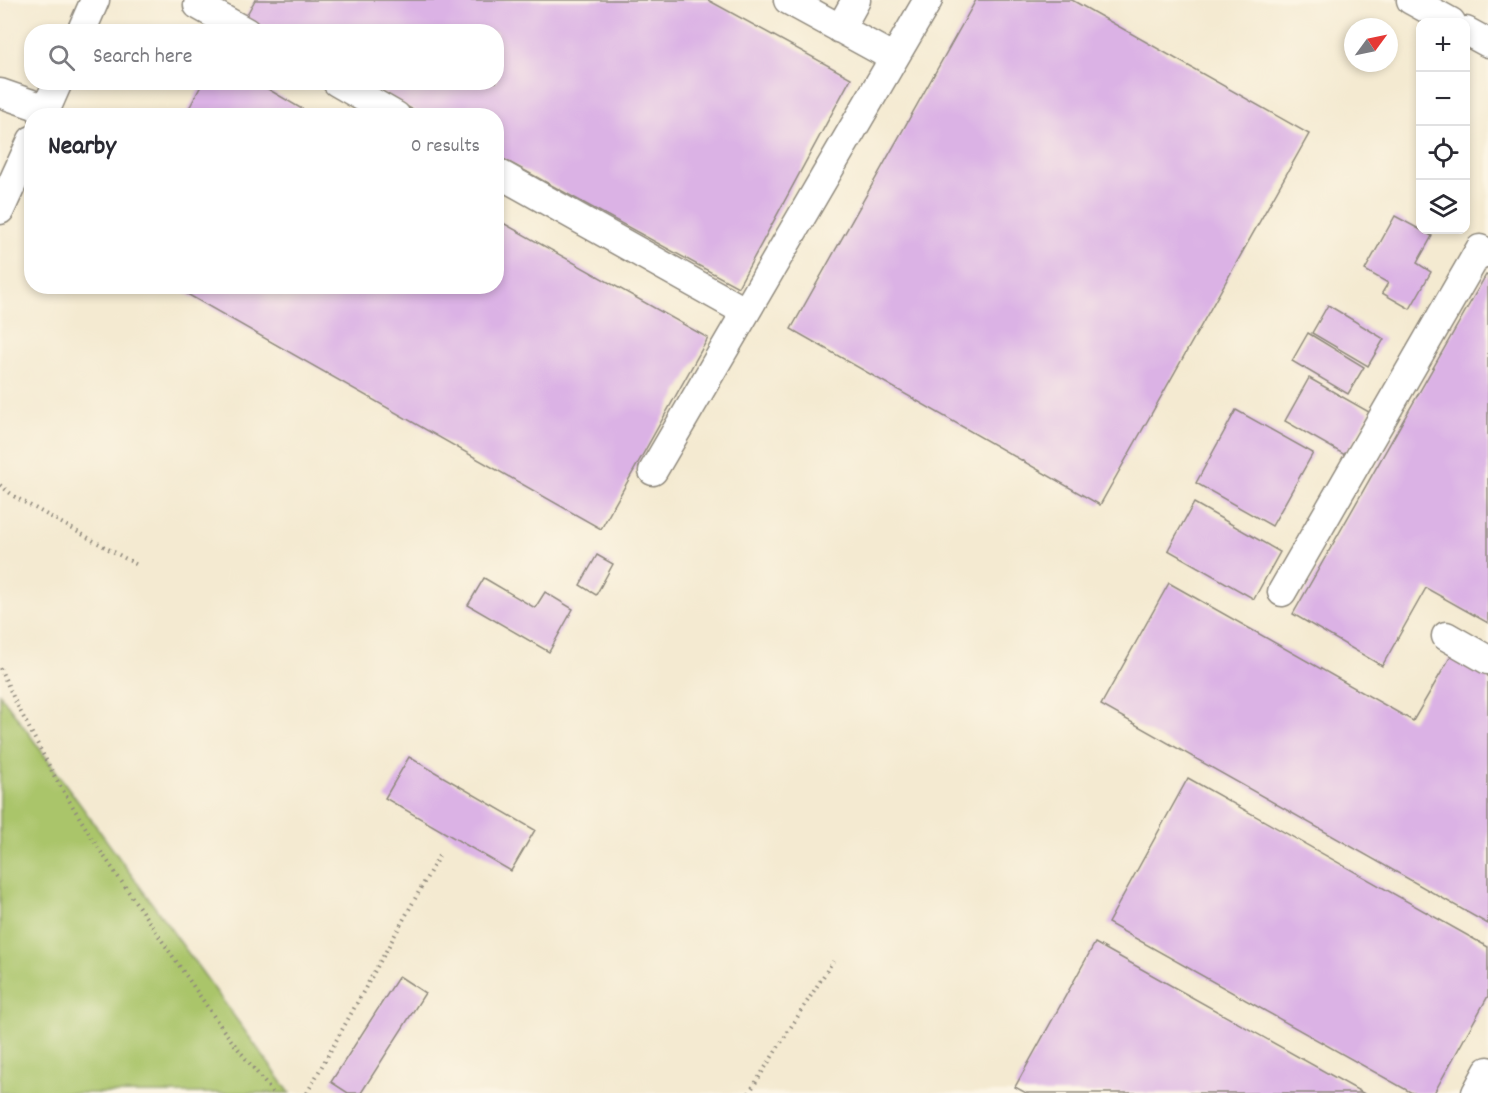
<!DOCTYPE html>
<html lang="en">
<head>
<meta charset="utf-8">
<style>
	body { margin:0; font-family:Dekko,sans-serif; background:#f7f7f7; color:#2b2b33 }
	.controls { position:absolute; right:18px; top:18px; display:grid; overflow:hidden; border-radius:12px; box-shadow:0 3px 9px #0003 }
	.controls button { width:54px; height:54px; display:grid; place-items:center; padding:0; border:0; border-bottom:2px solid #e1e1e2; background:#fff; color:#2b2b33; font:30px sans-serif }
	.compass { position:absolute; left:1344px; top:18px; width:54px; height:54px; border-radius:50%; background:#fff; box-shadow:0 3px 9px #0003; rotate:57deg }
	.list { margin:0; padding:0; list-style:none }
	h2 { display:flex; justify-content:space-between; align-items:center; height:78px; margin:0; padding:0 24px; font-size:26px }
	h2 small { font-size:20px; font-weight:400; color:#7c7c81 }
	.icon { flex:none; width:33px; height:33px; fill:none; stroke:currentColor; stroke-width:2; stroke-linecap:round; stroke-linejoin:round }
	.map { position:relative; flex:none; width:1488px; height:1093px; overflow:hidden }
	.search { position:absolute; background:#fff; box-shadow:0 3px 9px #0003; left:24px; top:24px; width:480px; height:66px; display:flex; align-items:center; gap:15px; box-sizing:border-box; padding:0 21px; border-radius:24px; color:#7c7c81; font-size:22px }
	.panel { position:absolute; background:#fff; box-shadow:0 3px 9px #0003; left:24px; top:108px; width:480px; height:186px; border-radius:24px }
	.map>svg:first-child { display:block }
</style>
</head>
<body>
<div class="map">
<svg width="1488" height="1093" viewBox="0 0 1488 1093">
	<rect width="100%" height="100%" fill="#fcf5e5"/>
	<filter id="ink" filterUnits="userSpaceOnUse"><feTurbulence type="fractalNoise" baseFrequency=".0167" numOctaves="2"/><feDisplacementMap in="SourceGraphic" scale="12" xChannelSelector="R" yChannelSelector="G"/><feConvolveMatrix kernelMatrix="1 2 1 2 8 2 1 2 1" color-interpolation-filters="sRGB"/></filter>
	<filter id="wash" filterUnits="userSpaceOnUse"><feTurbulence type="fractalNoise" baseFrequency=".008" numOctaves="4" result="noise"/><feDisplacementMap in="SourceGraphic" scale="24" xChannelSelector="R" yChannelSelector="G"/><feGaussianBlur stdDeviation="1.35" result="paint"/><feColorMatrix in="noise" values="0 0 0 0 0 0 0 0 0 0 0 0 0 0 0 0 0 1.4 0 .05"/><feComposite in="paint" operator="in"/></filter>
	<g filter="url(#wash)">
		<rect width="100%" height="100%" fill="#f4ead1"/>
		<path fill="#aac56b" stroke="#6a784b" stroke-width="1.5" d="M0,694L290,1093H0Z"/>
		<g id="blocks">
			<path fill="#dbb2e5" d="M255,0H708L851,78L738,287L496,155V116H424L363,82H496V32H270L245,18Z
				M976,0H1072L1309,134L1100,505L791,329Z
				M203,82H256L314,116H185Z
				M1395,216L1432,236L1417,263L1431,272L1410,309L1382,293L1388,283L1365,270Z
				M496,219L708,338L601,529L173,286H496Z
				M1486,275L1488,276V623L1426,588L1382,666L1293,614Z
				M1328,305L1384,339L1368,366L1312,333Z
				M1308,333L1364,367L1348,394L1292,361Z
				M1309,378L1369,412L1345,455L1285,421Z
				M1236,410L1313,453L1272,526L1196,483Z
				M1194,503L1280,552L1254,599L1168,550Z
				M597,555L613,564L596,595L580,585Z
				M484,578L535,608L545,592L573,609L549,652L468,605Z
				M1169,583L1413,721L1452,654L1488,675V924L1101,705Z
				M409,757L535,830L511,871L385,798Z
				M1188,778L1488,947V996L1434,1093H1412L1108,923Z
				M1095,943L1363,1093H1026L1015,1087Z
				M399,976L425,993L361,1093H348L331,1082Z"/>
		</g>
	</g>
	<g filter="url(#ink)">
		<use href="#blocks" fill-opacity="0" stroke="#908a7e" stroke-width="1.5"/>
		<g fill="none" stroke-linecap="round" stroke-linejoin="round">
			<defs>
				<path id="minor" d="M201,0L198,5L246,32
					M788,0L894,58
					M1411,0L1451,22
					M840,29L856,0
					M1466,31L1488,43
					M81,32L95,0
					M337,82L396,116
					M0,93L46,109
					M43,116L58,82
					M496,172L746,312
					M0,210L32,140
					M653,471L928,0
					M1282,592L1480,249L1488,253
					M1446,636L1488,660
					M1476,1093L1488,1071"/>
			</defs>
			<use href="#minor" stroke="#908a7e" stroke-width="31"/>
			<path stroke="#908a7e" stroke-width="4" stroke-dasharray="1.5 4.5" stroke-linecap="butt" d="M0,485L15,497L139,566
				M0,668L16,703L56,779L95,843L224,1031L273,1093
				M307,1093L441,852
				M749,1093L833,961"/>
			<use href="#minor" stroke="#fff" stroke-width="28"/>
		</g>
	</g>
</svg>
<div class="controls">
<button>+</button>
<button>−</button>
<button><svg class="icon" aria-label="locate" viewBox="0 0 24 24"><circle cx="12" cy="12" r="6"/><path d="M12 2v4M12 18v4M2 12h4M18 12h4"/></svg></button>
<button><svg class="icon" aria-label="layers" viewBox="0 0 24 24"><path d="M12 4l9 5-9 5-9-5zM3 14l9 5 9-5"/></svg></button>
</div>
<svg class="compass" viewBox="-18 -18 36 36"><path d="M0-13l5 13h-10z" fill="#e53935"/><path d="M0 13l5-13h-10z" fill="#7c7c81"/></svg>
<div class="search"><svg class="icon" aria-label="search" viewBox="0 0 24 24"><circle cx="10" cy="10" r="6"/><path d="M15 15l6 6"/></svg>Search here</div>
<section class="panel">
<h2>Nearby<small>0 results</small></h2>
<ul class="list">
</ul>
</section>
</div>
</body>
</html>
